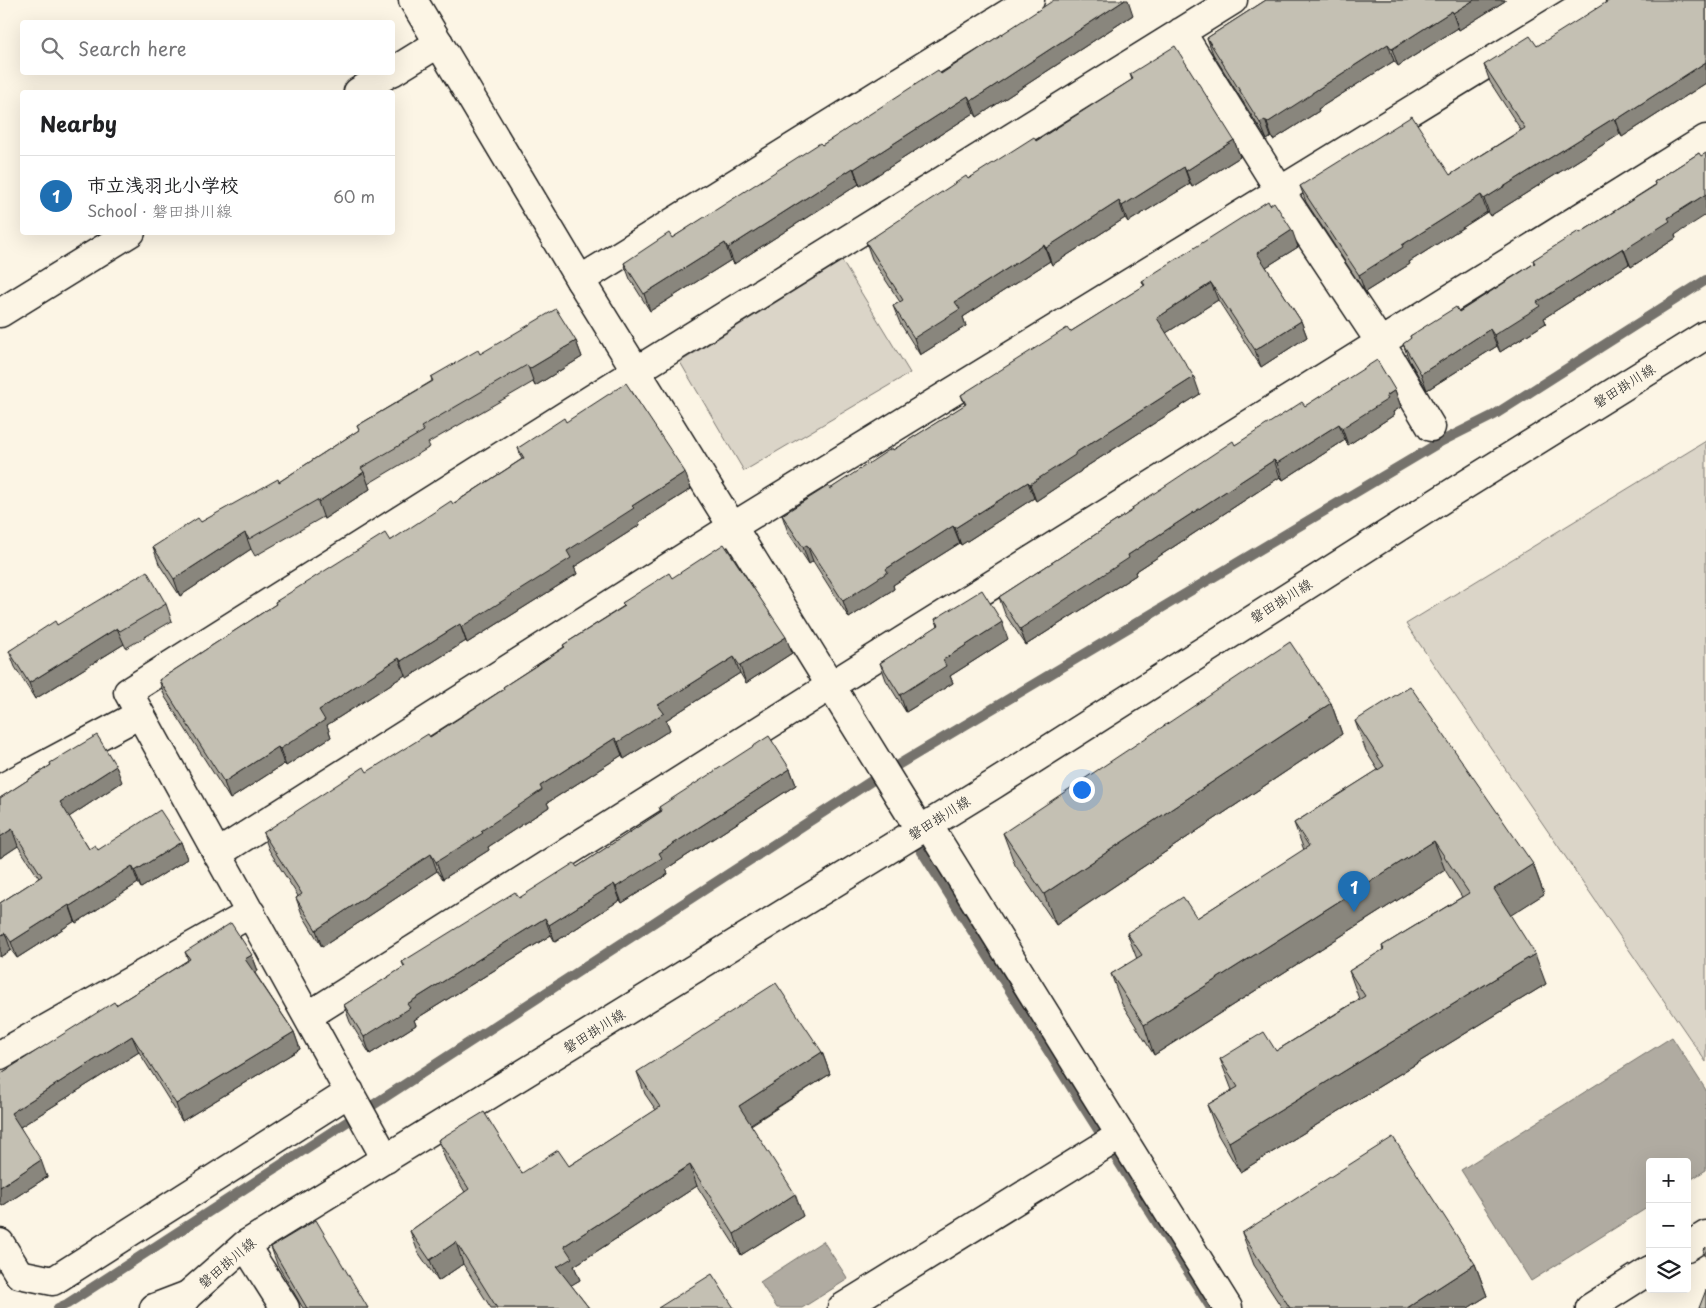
<!DOCTYPE html>
<html lang="en">
<head>
<meta charset="utf-8">
<style>
	body { margin:0; font-family:"Playpen Sans","Klee One",sans-serif; background:#f2f2f2; color:#202124 }
	.controls { position:absolute; right:15px; bottom:15px; display:grid; overflow:hidden; border-radius:5px; box-shadow:0 5px 20px #0002 }
	.controls button { width:45px; height:45px; display:grid; place-items:center; padding:0; border:0; border-bottom:1px solid #e0e0e0; background:#fff; color:#202124; font:25px sans-serif }
	.you { position:absolute; left:1081px; top:789px; width:18px; height:18px; margin:-12px; border:4px solid #fff; border-radius:50%; background:#1a73e8; box-shadow:0 0 0 8px #1a73e833 }
	.badge { display:grid; place-items:center; width:32px; height:32px; border-radius:50%; background:#1f6fb2; color:#fff; font-size:16px; font-weight:700 }
	.pin { position:absolute; translate:-50% -41px; filter:drop-shadow(0 1px 2px #0008) }
	.pin::after { content:''; position:absolute; top:26px; width:18px; height:15px; background:inherit; clip-path:polygon(0 0,100% 0,50% 100%) }
	.list { margin:0; padding:0; list-style:none }
	h2 { display:flex; justify-content:space-between; align-items:center; height:65px; margin:0; padding:0 20px; font-size:21px }
	h2 small { font-size:16px; font-weight:400; color:#757577 }
	.list li { display:grid; grid-template-columns:32px 1fr auto; gap:15px; align-items:center; box-sizing:border-box; height:80px; padding:0 20px; border-top:1px solid #e0e0e0 }
	.list b { display:block; font-size:19px; white-space:nowrap }
	.list p { margin:0; font-size:16px; white-space:nowrap; color:#757577 }
	.list em { font-size:16px; font-style:normal; color:#757577 }
	.icon { flex:none; width:28px; height:28px; fill:none; stroke:currentColor; stroke-width:2; stroke-linecap:round; stroke-linejoin:round }
	.map { position:relative; flex:none; width:1706px; height:1308px; overflow:hidden }
	.search { position:absolute; background:#fff; box-shadow:0 5px 20px #0002; left:20px; top:20px; width:375px; height:55px; display:flex; align-items:center; gap:12px; box-sizing:border-box; padding:0 18px; border-radius:5px; color:#757577; font-size:19px }
	.panel { position:absolute; background:#fff; box-shadow:0 5px 20px #0002; left:20px; top:90px; width:375px; height:145px; border-radius:5px }
	.map>svg:first-child { display:block }
</style>
</head>
<body>
<div class="map">
<svg width="1706" height="1308" viewBox="0 0 1706 1308">
	<rect width="100%" height="100%" fill="#fcf5e5"/>
	<filter id="ink" filterUnits="userSpaceOnUse"><feTurbulence type="fractalNoise" baseFrequency=".02" numOctaves="2"/><feDisplacementMap in="SourceGraphic" scale="10" xChannelSelector="R" yChannelSelector="G"/><feConvolveMatrix kernelMatrix="1 2 1 2 8 2 1 2 1" color-interpolation-filters="sRGB"/></filter>
	<g filter="url(#ink)">
		<path fill="#dbd5c8" stroke="#7c7872" d="M842,261L910,373L744,471L680,362Z
			M1706,441V1062L1406,624Z"/>
		<path fill="#b0aba1" stroke="#75726c" d="M1672,1037L1706,1090V1170L1687,1182V1162H1650V1206L1531,1281L1461,1170Z
			M823,1241L848,1279L802,1308H777L760,1282Z"/>
		<g fill="none" stroke-linecap="round" stroke-linejoin="round">
			<path stroke="#75726c" stroke-width="10" d="M912,836L1211,1308
				M58,1308L67,1304L876,778L1442,441L1494,415L1706,280"/>
			<defs>
				<path id="minor" d="M1181,32L1280,191L1380,342L1431,427
					M392,72L439,43
					M358,92L391,72
					M580,280L1030,0
					M0,313L131,232
					M0,789L140,714
					M928,825L1228,1308
					M217,854L732,527L1591,0
					M308,1016L830,686L1706,139
					M0,1055L251,913
					M386,1159L128,692L636,371L1233,0
					M0,1243L19,1274L53,1281L350,1092
					M245,1245L285,1308
					M1687,1247L1706,1235
					M154,1308L188,1295
					M842,1308L1121,1135
					M1590,1308L1650,1270"/>
				<path id="tertiary" d="M413,0L580,280L920,830"/>
				<path id="secondary" d="M178,1308L188,1295L245,1245L993,785L1444,498L1706,335"/>
			</defs>
			<use href="#minor" stroke="#1c1c1c" stroke-width="31"/>
			<use href="#tertiary" stroke="#1c1c1c" stroke-width="31"/>
			<use href="#secondary" stroke="#1c1c1c" stroke-width="31"/>
			<use href="#minor" stroke="#fcf5e5" stroke-width="28"/>
			<use href="#tertiary" stroke="#fcf5e5" stroke-width="28"/>
			<use href="#secondary" stroke="#fcf5e5" stroke-width="28"/>
		</g>
		<path fill="#a9a59a" stroke="#1c1c1c" d="M1266,0H1505V1L1459,30L1458,28L1398,66L1394,61L1318,109L1319,111L1273,140L1271,137L1267,140L1213,54L1207,38Z
			M1706,0V83L1622,137L1620,134L1490,216L1487,212L1409,262L1410,264L1365,292L1306,202L1300,186L1450,175L1521,130L1490,82L1484,65L1537,46Z
			M1133,15L977,117L974,113L860,186L859,184L734,264L731,260L650,311L630,279L624,263L672,238L822,145L941,74Z
			M1130,74L1234,140L1240,157L1192,187L1190,184L1128,222L1125,218L1052,265L1050,261L963,317L966,326L920,355L900,323L893,306L900,302L872,259L866,242L968,179L1036,141L1132,80Z
			M1699,153L1675,235L1676,238L1631,267L1629,264L1544,318L1546,323L1500,352L1497,346L1427,390L1409,360L1403,344L1411,339L1410,336L1459,312L1534,264L1533,260L1580,233L1655,185L1654,182Z
			M1298,247L1266,267L1301,321L1307,337L1261,367L1218,300L1166,333L1200,394L1081,470V471L1036,501L1034,498L961,545L960,543L893,585L894,589L849,618L813,561L809,564L788,532L782,515L830,489L893,450L965,405L961,395L1070,332L1144,286L1142,281Z
			M576,341L582,357L535,386L533,382L428,443L430,447L368,484L370,489L324,519L323,517L255,556L251,549L180,596L159,564L153,547L279,482L359,430L357,426L432,381L431,377L480,354Z
			M1395,390L1401,407L1393,412L1394,415L1348,445L1345,440L1283,480L1280,477L1135,572L1136,575L1026,645L1005,614L999,597L1133,510L1132,508L1235,445L1305,406Z
			M566,422L691,489L639,522L640,525L574,567L577,574L467,643L466,641L407,678L405,675L327,725L331,737L286,766L284,764L230,799L165,697L159,680L276,604L275,602L390,541L453,504L522,459L518,448Z
			M672,578L792,653L746,683L740,673L666,720L670,730L624,759L622,755L547,803L549,807L488,847L489,850L443,879L437,871L322,947L302,914L296,898L298,896L269,850L263,833L430,737L504,689L503,687L564,647L563,645L624,606L622,603Z
			M166,604L172,621L126,648L124,644L35,699L15,667L9,651L57,625Z
			M935,619L1008,639L950,676L953,683L906,712L886,680L880,663L938,626Z
			M1331,703L1342,734L1056,925L1015,865L1003,833Z
			M1355,721L1533,864L1544,894L1510,915L1546,984L1240,1172L1218,1135L1207,1105L1232,1090L1220,1059L1276,1051L1359,999L1349,971L1383,950L1382,946L1462,897L1445,870L1154,1055L1122,1004L1111,974L1137,959L1127,933L1197,918L1304,850L1294,823L1378,770L1366,751Z
			M50,763L122,782L69,817L89,849L98,850L181,842L187,859L141,888L138,883L76,923L75,921L17,958L11,950L0,957V903L39,878L18,846L0,858V798L51,765Z
			M790,769L796,785L666,869L668,874L622,903L620,900L555,942L551,935L414,1020L416,1025L370,1054L350,1022L344,1005L404,967L402,962L577,867L661,812L659,807Z
			M185,952L252,955L258,971L255,973L294,1032L300,1049L182,1121L139,1052L20,1127L47,1177L2,1206L0,1204V1074L116,1005L188,960Z
			M822,1052L830,1074L751,1125L803,1216L741,1255L697,1186L574,1266L580,1280L571,1285L589,1308H491L463,1264L438,1281L418,1252L410,1231L465,1192L446,1161L438,1140L522,1173L569,1166L656,1110L645,1094L637,1072Z
			M1242,1233L1475,1264L1487,1296L1468,1308H1282L1254,1265Z
			M271,1247L368,1308H303L277,1264Z"/>
		<path fill="#89867d" stroke="#1c1c1c" d="M1125,0H1128L1133,15L977,117L971,101Z
			M1474,0H1505V1L1459,30L1453,13Z
			M1452,11L1458,28L1398,66L1392,49Z
			M1388,44L1394,61L1318,109L1319,111L1273,140L1267,123L1312,93Z
			M1706,62V83L1622,137L1616,120Z
			M968,96L974,113L860,186L854,169Z
			M1614,118L1620,134L1490,216L1484,199Z
			M1265,120L1271,137L1267,140L1260,123Z
			M1234,140L1240,157L1192,187L1186,171Z
			M1184,167L1190,184L1128,222L1122,206Z
			M853,168L859,184L734,264L728,248Z
			M1706,194V215L1675,235L1676,238L1631,267L1624,250L1668,218Z
			M1481,195L1487,212L1409,262L1410,264L1365,292L1359,275L1402,245Z
			M1119,201L1125,218L1052,265L1046,248Z
			M1292,230L1298,247L1263,269L1257,253Z
			M725,243L731,260L650,311L644,294Z
			M1044,245L1050,261L963,317L966,326L920,355L914,338L955,302Z
			M1623,248L1629,264L1544,318L1546,323L1500,352L1494,335L1537,302Z
			M1211,283L1218,300L1163,335L1157,318Z
			M1301,321L1307,337L1261,367L1255,350Z
			M1490,329L1497,346L1427,390L1421,374Z
			M576,341L582,357L535,386L529,369Z
			M1194,377L1200,394L1081,470V471L1036,501L1030,484L1075,453Z
			M1395,390L1401,407L1393,412L1394,415L1348,445L1342,428Z
			M1339,424L1345,440L1283,480L1277,463Z
			M1274,460L1280,477L1135,572L1136,575L1026,645L1020,629L1128,555Z
			M364,472L370,489L324,519L318,502Z
			M685,472L691,489L639,522L640,525L574,567L577,574L467,643L461,627L567,551L632,506Z
			M1028,482L1034,498L961,545L955,528Z
			M953,526L960,543L893,585L894,589L849,618L843,601L886,569Z
			M245,533L251,549L180,596L174,579Z
			M807,545L813,561L809,564L803,547Z
			M1002,622L1008,639L950,676L953,683L906,712L900,695L943,660Z
			M460,624L466,641L407,678L401,661Z
			M117,628L124,644L35,699L29,683Z
			M786,637L792,653L746,683L740,666Z
			M734,657L740,673L666,720L670,730L624,759L618,742L658,705Z
			M399,658L405,675L327,725L331,737L286,766L280,749L319,710Z
			M1331,703L1342,734L1056,925L1044,894Z
			M615,738L622,755L547,803L549,807L488,847L489,850L443,879L436,862L481,831L540,786Z
			M278,747L284,764L230,799L224,782Z
			M116,766L122,782L66,819L60,802Z
			M790,769L796,785L666,869L668,874L622,903L616,887L659,853Z
			M12,829L18,846L0,858V837Z
			M1434,841L1445,870L1154,1055L1144,1025Z
			M181,842L187,859L141,888L135,871Z
			M431,854L437,871L322,947L316,930Z
			M1533,864L1544,894L1505,919L1494,889Z
			M132,866L138,883L76,923L70,906Z
			M614,884L620,900L555,942L549,925Z
			M69,905L75,921L17,958L11,942Z
			M545,918L551,935L414,1020L416,1025L370,1054L364,1037L407,1004Z
			M5,933L11,950L0,957V936Z
			M1535,954L1546,984L1240,1172L1229,1142Z
			M252,955L258,971L251,976L245,959Z
			M294,1032L300,1049L182,1121L176,1104Z
			M132,1036L139,1052L17,1129L11,1113Z
			M822,1052L830,1074L746,1127L739,1106Z
			M41,1160L47,1177L2,1206L0,1202V1187Z
			M690,1165L697,1186L574,1266L580,1280L565,1289L557,1267L564,1246Z
			M795,1194L803,1216L741,1255L734,1234Z
			M456,1242L463,1264L438,1281L430,1260Z
			M1475,1264L1487,1296L1468,1308H1407Z"/>
		<path fill="#c4c0b3" stroke="#1c1c1c" d="M1054,0H1125L971,101L968,96L854,169L853,168L728,248L725,243L644,294L624,263L669,233L672,238L820,143L822,145L938,70L941,74Z
			M1266,0H1474L1453,13L1452,11L1392,49L1388,44L1312,93V94L1267,123L1265,120L1260,123L1207,38Z
			M1610,0H1706V62L1616,120L1614,118L1484,199L1481,195L1402,245L1403,247L1359,275L1300,186L1412,116L1450,175L1525,128L1484,65L1530,36L1537,46Z
			M1175,46L1234,140L1186,171L1184,167L1122,206L1119,201L1046,248L1044,245L955,302L960,309L914,338L893,306L903,300L866,242L966,176L968,179L1034,137L1036,141L1133,79L1130,74Z
			M1699,153L1701,156L1706,153V194L1668,218L1670,221L1624,250L1623,248L1537,302L1540,306L1494,335L1490,329L1421,374L1403,344L1411,338L1410,336L1456,307L1459,312L1535,263L1533,260L1579,231L1580,233L1656,185L1654,182Z
			M1268,201L1270,205L1274,202L1292,230L1257,253L1301,321L1255,350L1211,283L1157,318L1194,377L1075,453V455L1030,484L1028,482L955,528L953,526L886,569L888,572L843,601L807,545L803,547L782,515L828,486L830,489L892,448L893,450L966,404L961,395L1067,328L1070,332L1145,285L1142,281Z
			M556,309L576,341L529,369L527,365L421,427L424,431L361,468L364,472L318,502L317,500L249,539L245,533L174,579L153,547L198,518L201,522L278,479L279,482L359,430L357,426L433,381L431,377L478,350L480,354Z
			M1377,360L1395,390L1386,396L1388,399L1342,428L1339,424L1277,463L1274,460L1128,555L1129,558L1020,629L999,597L1133,510L1132,508L1233,441L1235,445L1302,402L1305,406Z
			M626,383L685,472L632,506L634,508L567,551L571,558L461,627L460,624L401,661L399,658L319,710L325,720L280,749L278,747L224,782L159,680L276,604L275,602L385,533L390,541L451,501L453,504L524,458L518,448L564,418L566,422Z
			M724,544L786,637L740,666L734,657L658,705L664,713L618,742L615,738L540,786L542,790L481,831L483,833L436,862L431,854L316,930L296,898L302,894L263,833L364,767L367,772L428,734L430,737L504,689L503,687L565,647L563,645L625,606L622,603L669,573L672,578Z
			M147,571L166,604L120,631L117,628L29,683L9,651L55,621L57,625Z
			M982,590L1002,622L943,660L946,666L900,695L880,663L939,625L935,619Z
			M1290,642L1331,703L1044,894L1003,833Z
			M1410,686L1533,864L1494,889L1535,954L1229,1142L1207,1105L1238,1087L1220,1059L1264,1032L1276,1051L1365,996L1349,971L1384,949L1382,946L1469,893L1434,841L1144,1025L1111,974L1142,955L1127,933L1183,897L1197,918L1309,846L1294,823L1384,766L1355,721Z
			M97,735L116,766L60,802L89,849L95,845L98,850L160,810L181,842L135,871L132,866L70,906L69,905L11,942L5,933L0,936V903L42,876L12,829L0,837V798L51,765L50,763Z
			M769,736L790,769L659,853L662,858L616,887L614,884L549,925L545,918L407,1004L410,1008L364,1037L344,1005L405,966L402,962L515,892L519,898L574,863L577,867L662,811L659,807Z
			M231,923L252,955L245,959L294,1032L176,1104L132,1036L11,1113L41,1160L0,1187V1074L114,1002L116,1005L190,959L185,952Z
			M776,983L822,1052L739,1106L795,1194L734,1234L690,1165L564,1246L572,1258L557,1267L589,1308H497L456,1242L430,1260L410,1231L469,1189L438,1140L484,1112L522,1173L558,1150L569,1166L660,1107L637,1072Z
			M1393,1137L1475,1264L1407,1308H1290L1242,1233Z
			M316,1220L368,1308H307L271,1247Z
			M1706,1247V1258L1703,1250Z
			M712,1274L734,1308H658Z
			M1706,1290V1308H1699Z"/>
	</g>
	<g text-anchor="middle" stroke-width="5" stroke-linejoin="round" paint-order="stroke">
		<g font-size="14" fill="#1c1c1c" stroke="#fcf5e5">
			<text transform="translate(1624 386) rotate(-32)" y="5">磐田掛川線</text>
			<text transform="translate(1281 601) rotate(-32)" y="5">磐田掛川線</text>
			<text transform="translate(939 818) rotate(-32)" y="5">磐田掛川線</text>
			<text transform="translate(594 1031) rotate(-32)" y="5">磐田掛川線</text>
			<text transform="translate(227 1263) rotate(-40)" y="5">磐田掛川線</text>
		</g>
	</g>
</svg>
<div class="controls">
<button>+</button>
<button>−</button>
<button><svg class="icon" aria-label="layers" viewBox="0 0 24 24"><path d="M12 4l9 5-9 5-9-5zM3 14l9 5 9-5"/></svg></button>
</div>
<div class="you"></div>
<div class="pin badge" style="left:1354px;top:912px">1</div>
<div class="search"><svg class="icon" aria-label="search" viewBox="0 0 24 24"><circle cx="10" cy="10" r="6"/><path d="M15 15l6 6"/></svg>Search here</div>
<section class="panel">
<h2>Nearby<small></small></h2>
<ul class="list">
<li><span class="badge">1</span><div><b>市立浅羽北小学校</b><p>School · 磐田掛川線</p></div><em>60 m</em></li>
</ul>
</section>
</div>
</body>
</html>
